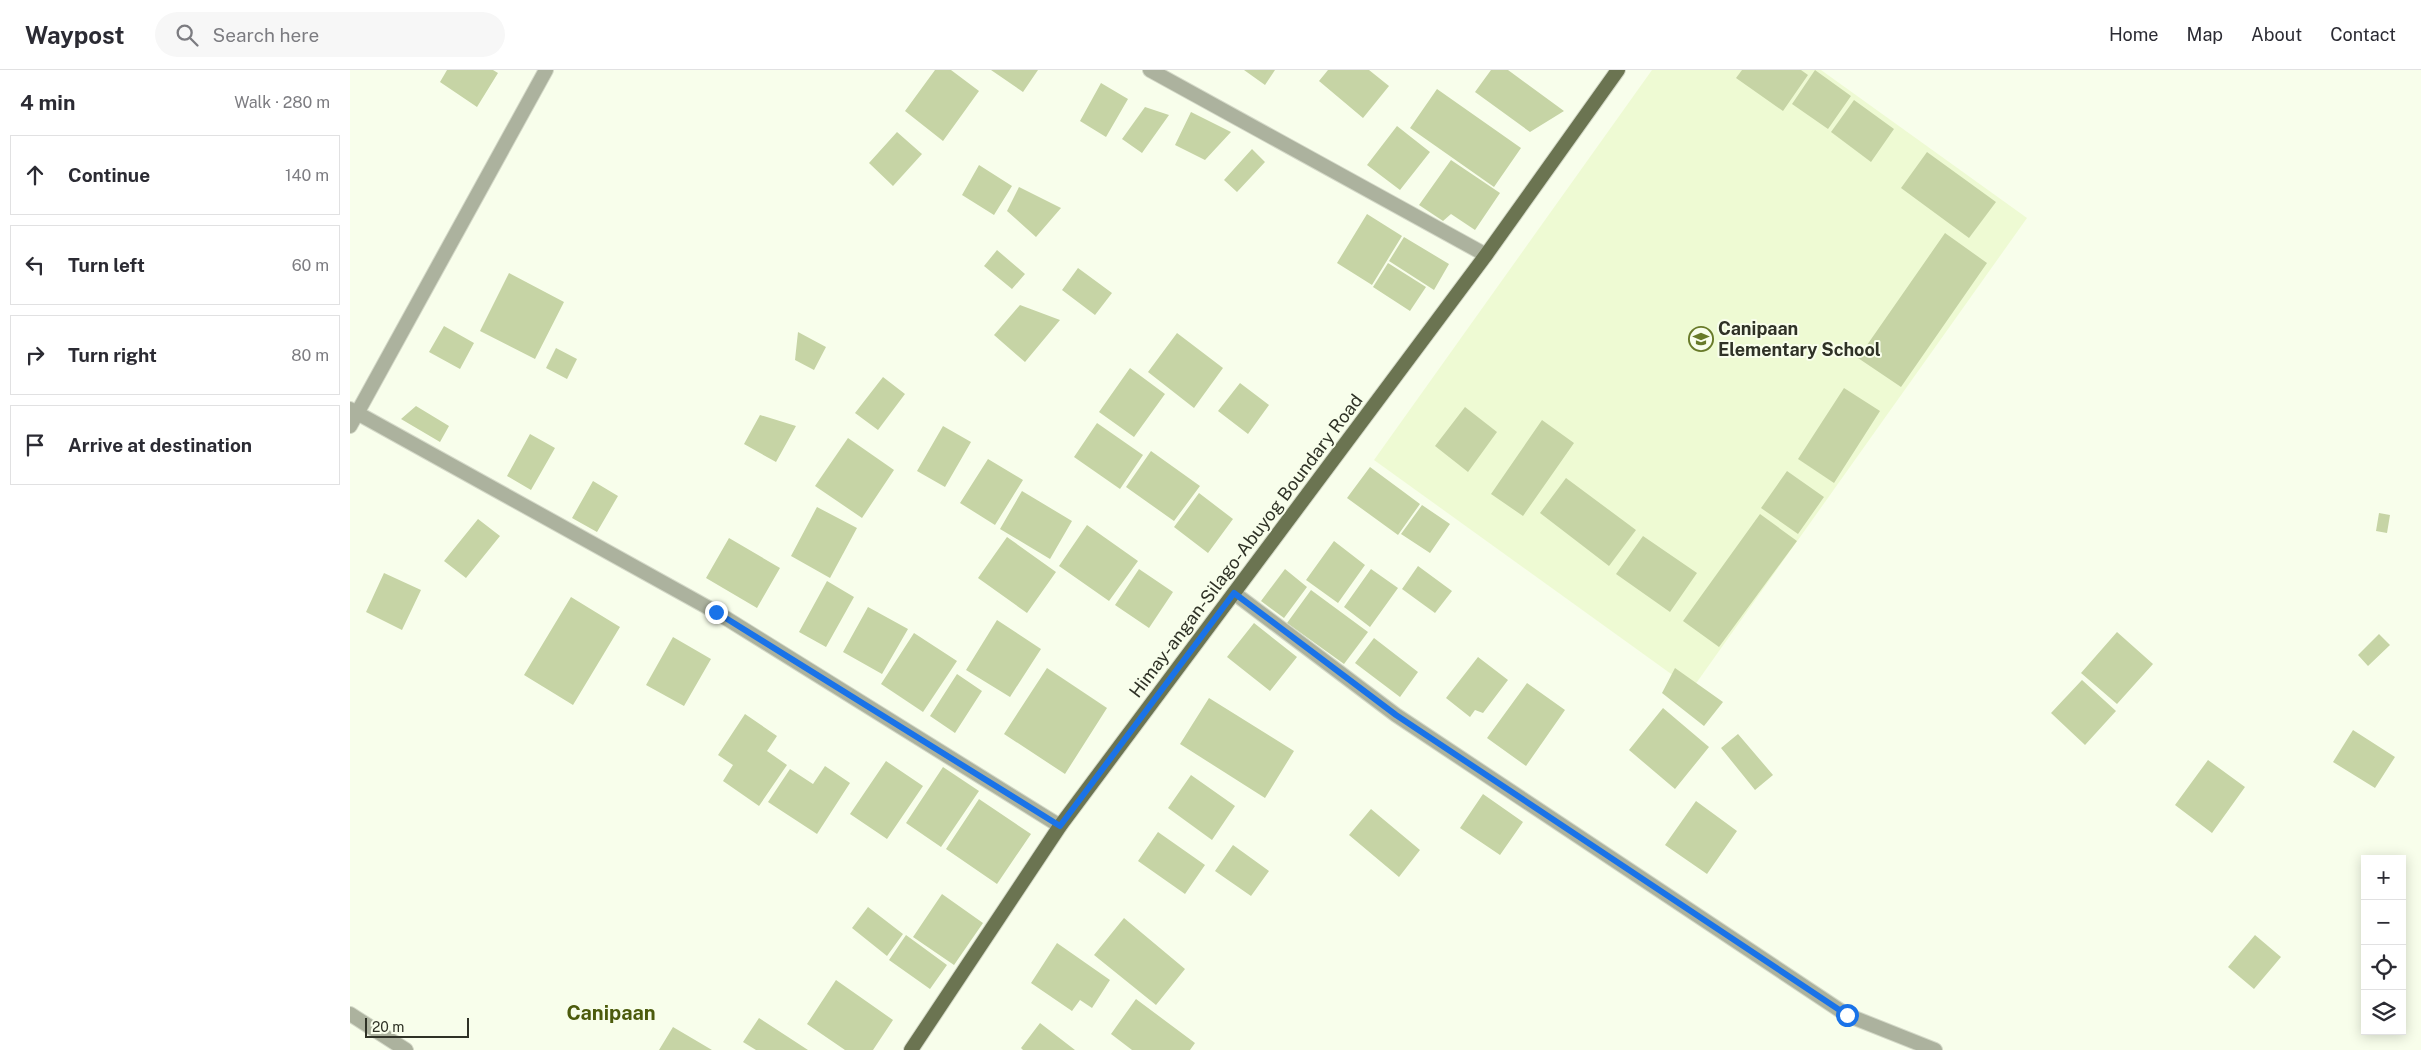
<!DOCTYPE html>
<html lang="en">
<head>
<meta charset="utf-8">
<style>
	body { margin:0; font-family:"Public Sans",sans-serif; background:#f7f7f7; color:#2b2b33 }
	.controls { position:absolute; right:15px; bottom:15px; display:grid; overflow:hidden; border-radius:0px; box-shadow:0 2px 12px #0003 }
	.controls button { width:45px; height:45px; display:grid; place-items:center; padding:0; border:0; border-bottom:1px solid #e1e1e2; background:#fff; color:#2b2b33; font:25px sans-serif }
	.scale { position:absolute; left:15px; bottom:12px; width:104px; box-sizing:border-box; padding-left:5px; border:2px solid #2f3226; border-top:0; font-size:14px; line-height:18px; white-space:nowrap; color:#2f3226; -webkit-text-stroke:4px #f8feeb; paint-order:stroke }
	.stop { position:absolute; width:15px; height:15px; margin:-11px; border:4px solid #1a73e8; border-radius:50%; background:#fff }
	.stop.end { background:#1a73e8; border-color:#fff; box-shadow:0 1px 5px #0008 }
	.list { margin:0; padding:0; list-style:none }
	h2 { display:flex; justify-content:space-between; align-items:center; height:65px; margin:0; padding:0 20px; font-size:21px }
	h2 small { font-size:16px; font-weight:400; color:#7c7c81 }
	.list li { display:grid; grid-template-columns:32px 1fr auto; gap:15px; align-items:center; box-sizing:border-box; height:80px; margin:0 10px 10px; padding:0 10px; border:1px solid #e1e1e2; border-radius:0px }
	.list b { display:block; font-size:19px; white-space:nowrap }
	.list em { font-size:16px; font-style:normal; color:#7c7c81 }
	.icon { flex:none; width:28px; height:28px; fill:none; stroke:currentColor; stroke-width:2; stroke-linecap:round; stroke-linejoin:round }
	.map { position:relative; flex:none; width:2071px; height:980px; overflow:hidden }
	header { display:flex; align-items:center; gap:30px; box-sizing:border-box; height:70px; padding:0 25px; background:#fff; border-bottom:1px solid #e1e1e2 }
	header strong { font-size:24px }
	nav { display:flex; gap:28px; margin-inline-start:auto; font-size:18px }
	.search { width:350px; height:45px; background:#f7f7f7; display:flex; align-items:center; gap:12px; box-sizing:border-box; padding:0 18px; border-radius:28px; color:#7c7c81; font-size:19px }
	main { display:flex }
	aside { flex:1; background:#fff }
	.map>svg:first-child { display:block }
</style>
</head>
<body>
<header>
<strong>Waypost</strong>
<div class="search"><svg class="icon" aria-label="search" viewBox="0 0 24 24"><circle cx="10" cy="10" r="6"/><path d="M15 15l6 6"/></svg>Search here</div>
<nav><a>Home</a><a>Map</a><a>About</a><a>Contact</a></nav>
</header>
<main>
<aside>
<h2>4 min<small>Walk · 280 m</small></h2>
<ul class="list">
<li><svg class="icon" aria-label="ahead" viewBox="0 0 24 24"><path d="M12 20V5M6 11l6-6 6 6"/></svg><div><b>Continue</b></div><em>140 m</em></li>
<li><svg class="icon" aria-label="left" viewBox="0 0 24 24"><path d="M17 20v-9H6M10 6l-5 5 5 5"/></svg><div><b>Turn left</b></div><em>60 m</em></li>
<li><svg class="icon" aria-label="right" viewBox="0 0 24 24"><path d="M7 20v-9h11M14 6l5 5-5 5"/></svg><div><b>Turn right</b></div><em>80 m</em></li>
<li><svg class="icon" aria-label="arrive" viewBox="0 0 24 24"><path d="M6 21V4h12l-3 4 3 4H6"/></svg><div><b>Arrive at destination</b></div></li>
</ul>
</aside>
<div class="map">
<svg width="2071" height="980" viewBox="0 0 2071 980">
	<rect width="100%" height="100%" fill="#f8feeb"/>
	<path fill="#eefad3" d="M1302,0H1471L1677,148L1342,619L1024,390Z"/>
	<path fill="#c6d4a5" d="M97,0H143L148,3L127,37L90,12Z
		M585,0H601L629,21L593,71L555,41Z
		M641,0H688L673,22Z
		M894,0H925L915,15Z
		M978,0H1019L1039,16L1013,48L969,11Z
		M1141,0H1158L1214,41L1180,62L1125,22Z
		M1392,0H1451L1458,5L1433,41L1386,8Z
		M1465,0L1501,26L1478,59L1442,34Z
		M751,13L778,29L756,67L730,51Z
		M1087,19L1171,78L1144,117L1060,58Z
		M1504,30L1544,59L1521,92L1481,62Z
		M795,37L819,45L792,83L772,69Z
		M841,42L881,62L855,90L825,75Z
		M1047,56L1080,82L1050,120L1017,95Z
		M547,62L572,84L543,116L519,93Z
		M902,79L915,92L887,122L874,110Z
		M1577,82L1646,132L1619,168L1551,118Z
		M1101,90L1150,123L1125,160L1101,144L1093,151L1069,135Z
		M629,95L662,116L644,145L612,125Z
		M669,117L711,138L686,167L657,141Z
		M1017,144L1052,166L1022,215L987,193Z
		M1595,163L1637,193L1551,317L1508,288Z
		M1054,167L1099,194L1084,220L1039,191Z
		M647,180L675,204L662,219L634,196Z
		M1038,193L1076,217L1060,241L1023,217Z
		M728,198L762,223L745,245L712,220Z
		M159,203L214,232L185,289L130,261Z
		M670,235L710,250L675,292L644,265Z
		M94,256L124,273L110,299L79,282Z
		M448,262L476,277L464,300L445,290Z
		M827,263L873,298L844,338L798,302Z
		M206,278L227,289L217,309L196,298Z
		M780,298L815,324L784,367L749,342Z
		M533,307L555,324L528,360L505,343Z
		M890,313L919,335L898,364L868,341Z
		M1494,318L1530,341L1484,413L1448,389Z
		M66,336L99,356L90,372L51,349Z
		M1115,337L1147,362L1118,402L1085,376Z
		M410,345L446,356L426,392L394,374Z
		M1192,350L1224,373L1173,446L1141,424Z
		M747,353L793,385L770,419L724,387Z
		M593,356L621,372L595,417L567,401Z
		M180,364L205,378L181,420L157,406Z
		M498,368L544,400L512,448L465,416Z
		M801,381L850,416L824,451L776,417Z
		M638,389L673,410L645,455L610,433Z
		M1020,397L1070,434L1048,465L997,428Z
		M1437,401L1474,427L1448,464L1411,438Z
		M1216,408L1286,460L1259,496L1190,443Z
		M243,411L268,426L247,462L222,448Z
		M672,421L722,451L700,489L650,459Z
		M849,423L883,449L858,483L824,457Z
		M1072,435L1100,454L1080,483L1051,464Z
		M467,437L507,458L480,508L441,486Z
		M2029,443L2040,445L2037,463L2026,461Z
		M1410,444L1447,471L1369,577L1333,551Z
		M128,449L150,466L116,508L94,491Z
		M737,455L788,491L759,531L709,496Z
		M1293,466L1347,503L1320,542L1266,504Z
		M657,467L706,502L677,543L628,508Z
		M379,468L430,498L407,538L356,508Z
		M984,471L1015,495L988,533L956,510Z
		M1068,496L1102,521L1085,543L1052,519Z
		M789,499L823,522L799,558L765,535Z
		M935,499L957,517L934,548L911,531Z
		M1021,499L1048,518L1020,557L994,537Z
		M34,503L71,520L52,560L16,542Z
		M477,511L504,527L476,577L449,562Z
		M961,520L1018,562L994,594L937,553Z
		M221,527L270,557L223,635L174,605Z
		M518,537L558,559L532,604L493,582Z
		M647,550L691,579L660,627L616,600Z
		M904,553L947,587L920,621L877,587Z
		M1767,562L1803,594L1767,634L1731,603Z
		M564,563L607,591L573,642L531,614Z
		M2029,564L2040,575L2018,596L2008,585Z
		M323,567L361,589L334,636L296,615Z
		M1024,568L1068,602L1050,627L1005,593Z
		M1128,587L1158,610L1133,643L1125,640L1120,647L1096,628Z
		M697,598L757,638L715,704L654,664Z
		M1325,598L1373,632L1354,656L1312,623Z
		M607,604L632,621L605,663L580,646Z
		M1732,610L1766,641L1735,675L1701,643Z
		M1177,613L1215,640L1176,696L1137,668Z
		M859,628L944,681L915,728L830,674Z
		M1313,638L1359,677L1325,719L1279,680Z
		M395,644L427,666L417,681L437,695L409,736L373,711L383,695L368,685Z
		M2003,660L2045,687L2025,718L1983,692Z
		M1388,664L1423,705L1405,720L1371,678Z
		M1858,690L1895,717L1862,763L1825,735Z
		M536,691L573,716L537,769L500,744Z
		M475,696L500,713L467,764L418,732L440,699L463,714Z
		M593,697L629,721L591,777L556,753Z
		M841,705L885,736L862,770L818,738Z
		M1133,724L1173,752L1150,785L1110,758Z
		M629,729L681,764L647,814L596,779Z
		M1346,731L1387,761L1357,804L1315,775Z
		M1021,739L1070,780L1049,807L999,765Z
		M808,762L855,795L835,824L788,791Z
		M883,775L919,801L901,826L865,801Z
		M592,824L633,853L604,895L563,867Z
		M518,837L553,864L537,886L502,858Z
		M774,848L835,899L806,935L744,885Z
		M556,865L597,895L580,919L539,890Z
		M1905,865L1931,887L1904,919L1878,897Z
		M707,873L760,910L742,938L730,930L722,941L681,913Z
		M486,910L543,950L523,980H495L457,954Z
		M786,929L845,973L840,980H782L761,964Z
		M409,948L458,980H406L393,972Z
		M690,953L725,980H673L671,978Z
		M323,957L362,980H309Z"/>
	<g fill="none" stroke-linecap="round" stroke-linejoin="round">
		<defs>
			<path id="minor" d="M800,0L1136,185
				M0,339L366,542L710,756
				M0,356L196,0
				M884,523L1046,645L1497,945L1585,980
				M0,944L56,980"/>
			<path id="primary" d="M561,980L710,756L1136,185L1268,0"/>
		</defs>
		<use href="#minor" stroke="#d4d9c8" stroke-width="16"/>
		<use href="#primary" stroke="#d4d9c8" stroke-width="16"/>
		<use href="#minor" stroke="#acb29e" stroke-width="14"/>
		<use href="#primary" stroke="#6b7451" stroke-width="14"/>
	</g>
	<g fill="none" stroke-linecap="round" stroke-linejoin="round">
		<path stroke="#1a73e8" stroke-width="6" d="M366,542L710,756L884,523L1046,645L1497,945"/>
	</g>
	<defs>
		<symbol id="school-ring" viewBox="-11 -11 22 22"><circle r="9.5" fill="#f8feeb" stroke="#687a29" stroke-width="1.5"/><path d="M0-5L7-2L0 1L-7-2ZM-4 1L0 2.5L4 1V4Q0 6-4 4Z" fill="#687a29"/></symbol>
	</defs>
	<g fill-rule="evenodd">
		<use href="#school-ring" x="1337" y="255" width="28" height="28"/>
	</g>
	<g text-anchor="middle" stroke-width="4" stroke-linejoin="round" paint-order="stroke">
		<g font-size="18" font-weight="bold" fill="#2f3226" stroke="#f8feeb" text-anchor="start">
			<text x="1368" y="265">Canipaan<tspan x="1368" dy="21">Elementary School</tspan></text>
		</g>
		<g font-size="18" fill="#2f3226" stroke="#f8feeb">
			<text transform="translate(896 476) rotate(-53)" y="6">Himay-angan-Silago-Abuyog Boundary Road</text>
		</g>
		<g font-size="20" font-weight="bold" fill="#4c5b0c" stroke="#f8feeb">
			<text x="261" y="950">Canipaan</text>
		</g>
	</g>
</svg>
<div class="controls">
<button>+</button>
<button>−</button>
<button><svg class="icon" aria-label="locate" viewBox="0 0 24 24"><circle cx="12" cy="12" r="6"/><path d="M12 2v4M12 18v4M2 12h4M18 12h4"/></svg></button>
<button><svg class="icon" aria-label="layers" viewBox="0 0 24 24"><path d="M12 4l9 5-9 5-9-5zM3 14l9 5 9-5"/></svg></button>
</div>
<div class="scale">20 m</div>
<div class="stop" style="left:1497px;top:945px"></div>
<div class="stop end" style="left:366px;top:542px"></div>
</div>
</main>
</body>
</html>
